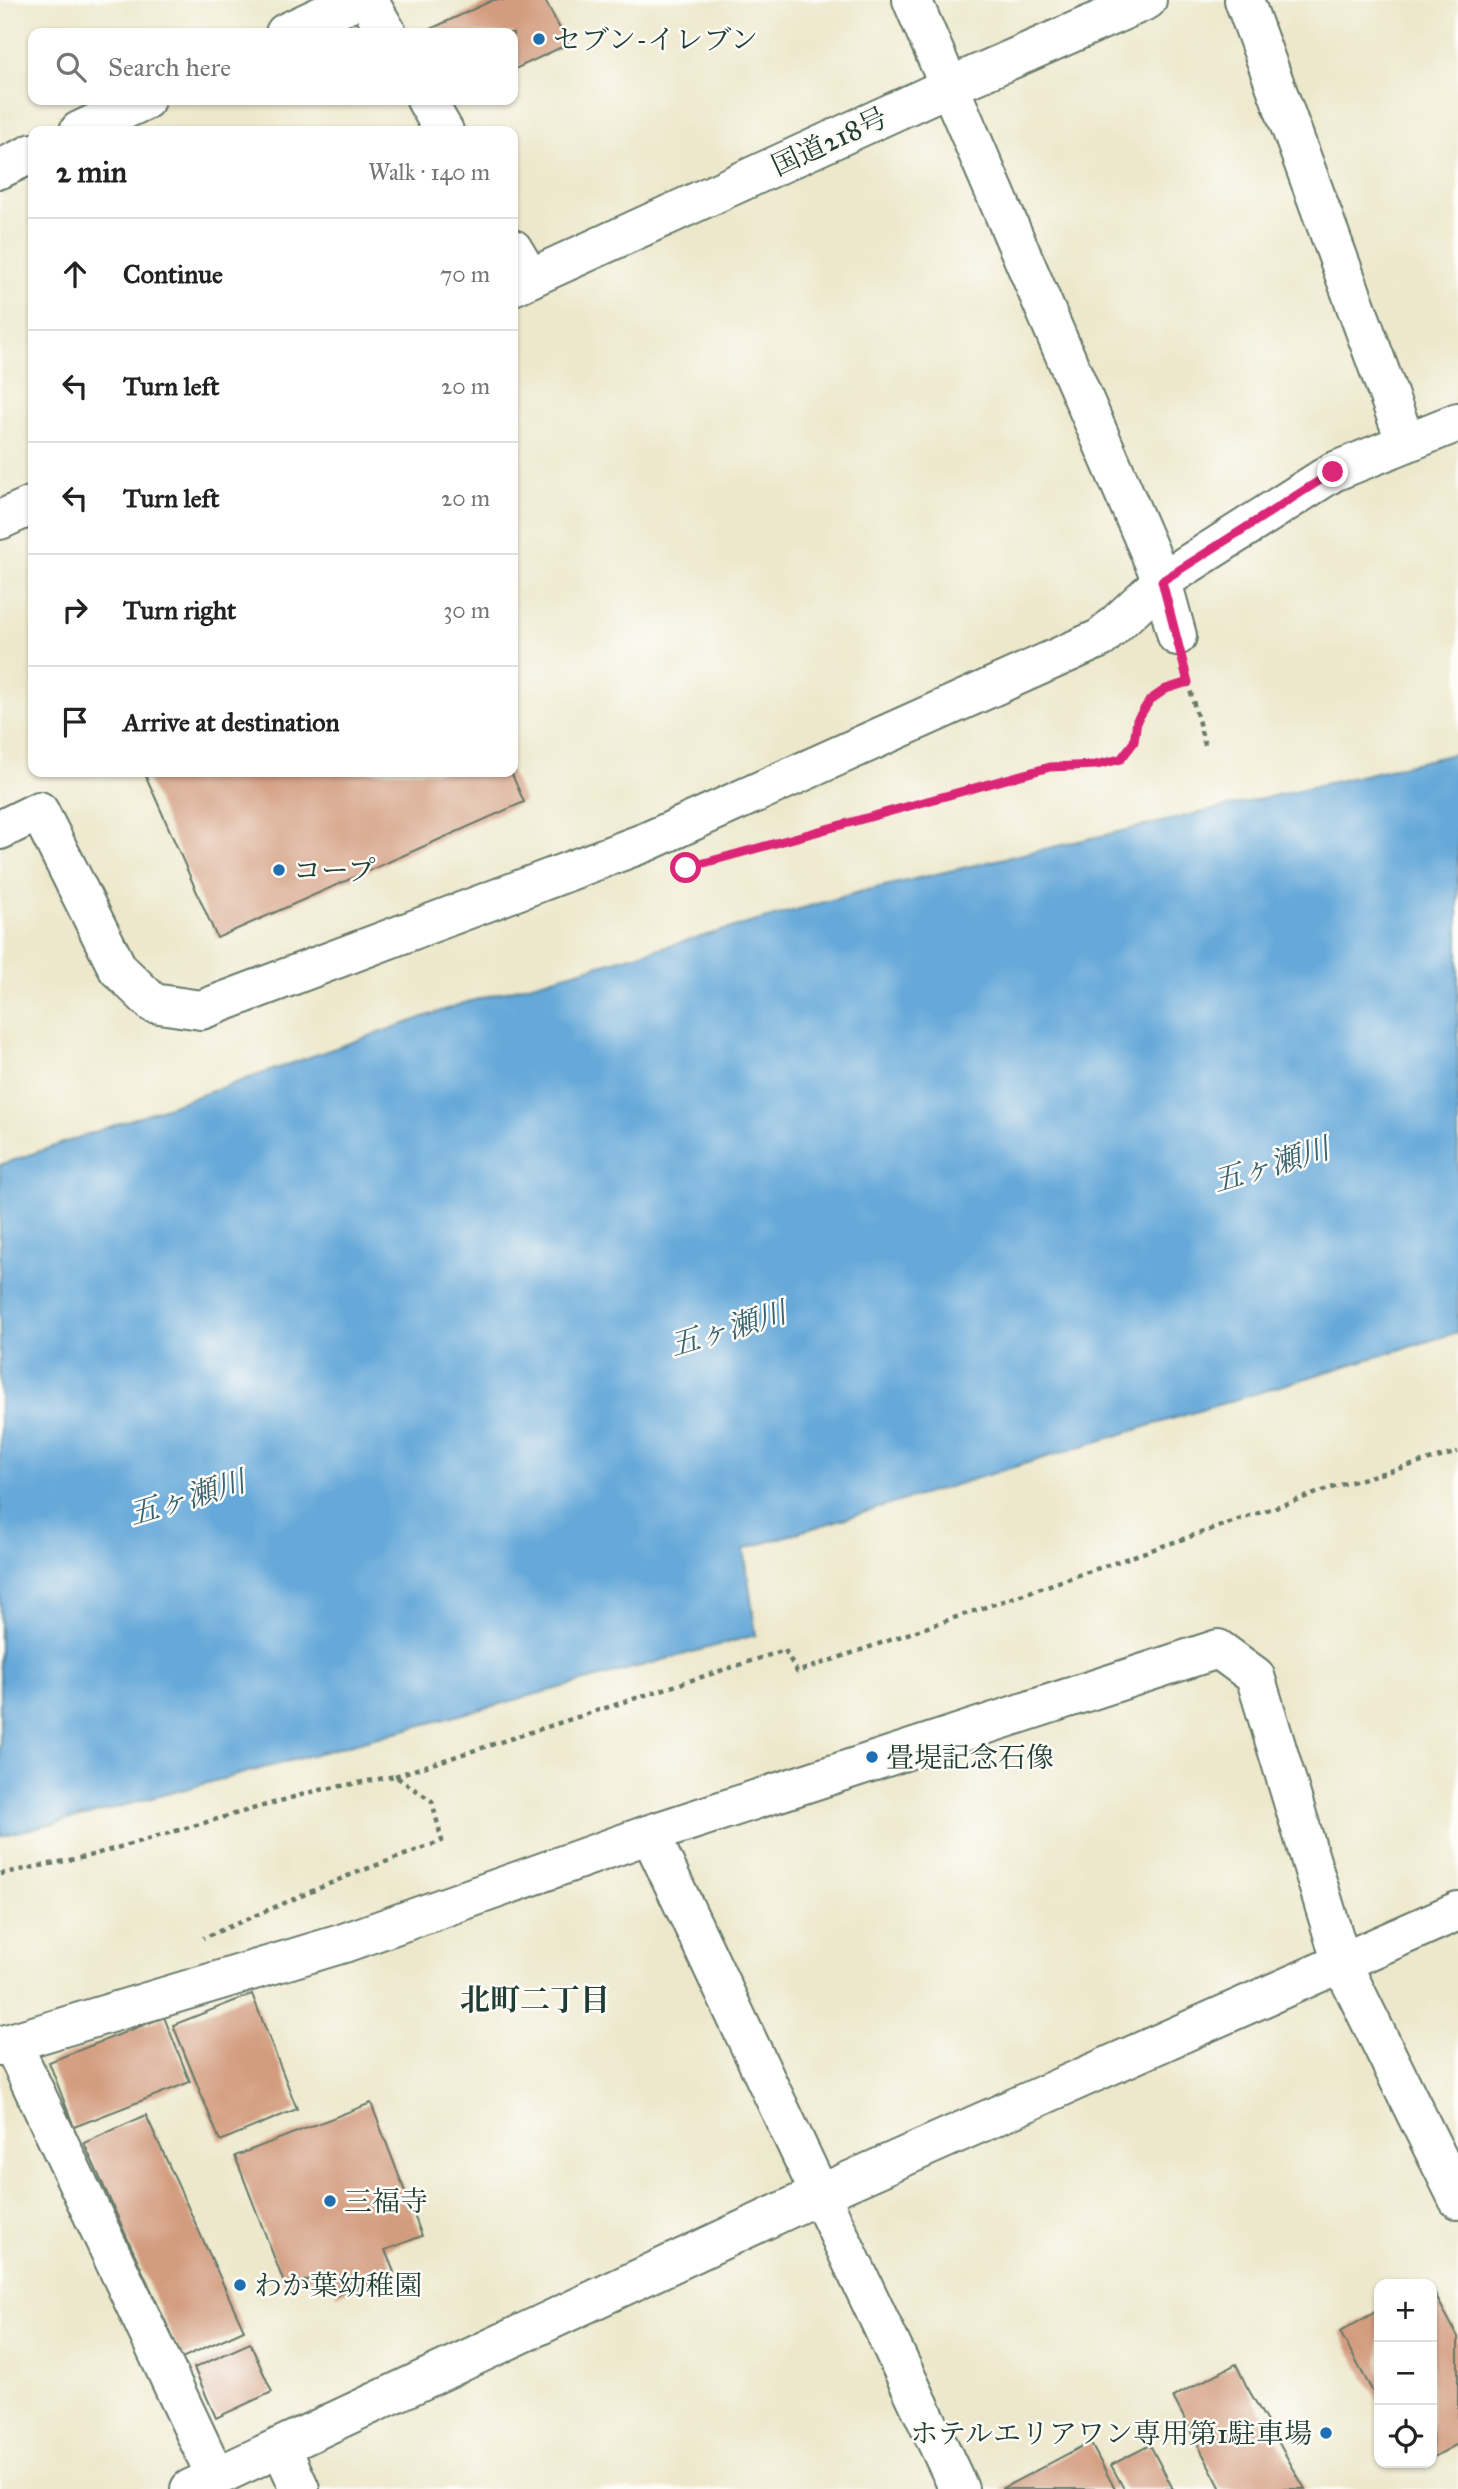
<!DOCTYPE html>
<html lang="en">
<head>
<meta charset="utf-8">
<style>
	body { margin:0; font-family:"IM FELL Great Primer","Noto Serif JP",serif; background:#f2f2f2; color:#222 }
	.controls { position:absolute; right:21px; bottom:21px; display:grid; overflow:hidden; border-radius:14px; box-shadow:0 2px 5px #0004 }
	.controls button { width:63px; height:63px; display:grid; place-items:center; padding:0; border:0; border-bottom:2px solid #e0e0e0; background:#fff; color:#222; font:35px sans-serif }
	.stop { position:absolute; width:21px; height:21px; margin:-16px; border:5px solid #db2777; border-radius:50%; background:#fff }
	.stop.end { background:#db2777; border-color:#fff; box-shadow:0 2px 7px #0008 }
	.list { margin:0; padding:0; list-style:none }
	h2 { display:flex; justify-content:space-between; align-items:center; height:91px; margin:0; padding:0 28px; font-size:30px }
	h2 small { font-size:23px; font-weight:400; color:#767676 }
	.list li { display:grid; grid-template-columns:46px 1fr auto; gap:21px; align-items:center; box-sizing:border-box; height:112px; padding:0 28px; border-top:2px solid #e0e0e0 }
	.list b { display:block; font-size:26px; white-space:nowrap }
	.list em { font-size:23px; font-style:normal; color:#767676 }
	.icon { flex:none; width:38px; height:38px; fill:none; stroke:currentColor; stroke-width:2; stroke-linecap:round; stroke-linejoin:round }
	.map { position:relative; flex:none; width:1458px; height:2489px; overflow:hidden }
	.search { position:absolute; background:#fff; box-shadow:0 2px 5px #0004; left:28px; top:28px; width:490px; height:77px; display:flex; align-items:center; gap:18px; box-sizing:border-box; padding:0 24px; border-radius:14px; color:#767676; font-size:26px }
	.panel { position:absolute; background:#fff; box-shadow:0 2px 5px #0004; left:28px; top:126px; width:490px; height:651px; border-radius:14px }
	.map>svg:first-child { display:block }
</style>
</head>
<body>
<div class="map">
<svg width="1458" height="2489" viewBox="0 0 1458 2489">
	<rect width="100%" height="100%" fill="#fdfcf7"/>
	<filter id="ink" filterUnits="userSpaceOnUse"><feTurbulence type="fractalNoise" baseFrequency=".0143" numOctaves="2"/><feDisplacementMap in="SourceGraphic" scale="14" xChannelSelector="R" yChannelSelector="G"/><feConvolveMatrix kernelMatrix="1 2 1 2 8 2 1 2 1" color-interpolation-filters="sRGB"/></filter>
	<filter id="wash" filterUnits="userSpaceOnUse"><feTurbulence type="fractalNoise" baseFrequency=".00686" numOctaves="4" result="noise"/><feDisplacementMap in="SourceGraphic" scale="28" xChannelSelector="R" yChannelSelector="G"/><feGaussianBlur stdDeviation="1.57" result="paint"/><feColorMatrix in="noise" values="0 0 0 0 0 0 0 0 0 0 0 0 0 0 0 0 0 1.4 0 .05"/><feComposite in="paint" operator="in"/></filter>
	<g filter="url(#wash)">
		<rect width="100%" height="100%" fill="#ede8cc"/>
		<path fill="#65a8d9" stroke="#427286" stroke-width="2" d="M1458,753V1332L744,1549L756,1635L89,1815L0,1836V1165L464,1003L863,891Z"/>
		<g id="blocks">
			<path fill="#d39c7f" d="M493,0H545L568,44L513,70V33H422Z
				M144,772H511L524,802L217,938Z
				M252,1994L297,2109L220,2141L173,2025Z
				M164,2017L190,2082L74,2127L49,2062Z
				M371,2103L422,2236L385,2250L394,2272L337,2295L329,2272L286,2288L235,2156Z
				M146,2115L244,2330L182,2358L84,2143Z
				M1432,2289L1458,2337V2444L1432,2458Z
				M1379,2310V2403L1340,2332Z
				M250,2343L272,2392L216,2418L194,2368Z
				M1236,2364L1246,2385L1305,2489H1221L1173,2397Z
				M1090,2442L1115,2489H1001Z
				M1150,2445L1173,2489H1124L1111,2465Z"/>
		</g>
	</g>
	<g filter="url(#ink)">
		<use href="#blocks" fill-opacity="0" stroke="#677969" stroke-width="2"/>
		<g fill="none" stroke-linecap="round" stroke-linejoin="round">
			<defs>
				<path id="minor" d="M368,0L387,33
					M912,0L1162,581L1177,636
					M1244,0L1406,443
					M285,33L355,0
					M426,100L444,131
					M79,131L145,100
					M0,169L33,153
					M513,249L530,278
					M0,830L39,811L118,969L153,1003L201,1010L646,842L1101,638L1162,581L1333,472L1458,422
					M650,1834L959,2489
					M12,2043L216,2477
					M0,2046L344,1943L650,1834L1218,1649L1255,1676L1342,1964L1458,2199
					M281,2447L300,2489"/>
				<path id="tertiary" d="M190,2489L820,2194L1458,1911"/>
				<path id="trunk" d="M513,286L948,87L1147,0
					M0,520L33,505"/>
			</defs>
			<use href="#minor" stroke="#677969" stroke-width="42"/>
			<use href="#tertiary" stroke="#677969" stroke-width="42"/>
			<use href="#trunk" stroke="#677969" stroke-width="42"/>
			<path stroke="#677969" stroke-width="4.5" stroke-dasharray="5 5" stroke-linecap="butt" d="M1188,682L1205,746
				M722,858L1050,767L1096,765L1121,759L1134,742L1137,720L1150,700L1166,689L1188,682L1186,674
				M395,1776L785,1650L797,1672L1340,1485L1458,1452
				M0,1874L85,1857L315,1791L395,1776L432,1801L442,1841L345,1877L203,1938"/>
			<use href="#minor" stroke="#fff" stroke-width="38"/>
			<use href="#tertiary" stroke="#fff" stroke-width="38"/>
			<use href="#trunk" stroke="#fff" stroke-width="38"/>
		</g>
	</g>
	<g fill="none" stroke-linecap="round" stroke-linejoin="round" filter="url(#ink)">
		<path stroke="#db2777" stroke-width="9" d="M686,868L1050,767L1096,765L1121,759L1134,742L1137,720L1150,700L1166,689L1188,682L1162,581L1333,472"/>
	</g>
	<g fill="#1f6fb2" stroke="#fdfcf7" stroke-width="2.5">
		<circle cx="539" cy="39" r="7"/>
		<circle cx="279" cy="870" r="7"/>
		<circle cx="872" cy="1757" r="7"/>
		<circle cx="330" cy="2201" r="7"/>
		<circle cx="240" cy="2285" r="7"/>
		<circle cx="1326" cy="2433" r="7"/>
	</g>
	<g text-anchor="middle" stroke-width="5" stroke-linejoin="round" paint-order="stroke">
		<g font-size="28" fill="#1f3d34" stroke="#fdfcf7" text-anchor="start">
			<text x="553" y="49">セブン-イレブン</text>
			<text x="293" y="880">コープ</text>
			<text x="886" y="1767">畳堤記念石像</text>
			<text x="344" y="2211">三福寺</text>
			<text x="254" y="2295">わか葉幼稚園</text>
			<text x="1312" y="2443" text-anchor="end">ホテルエリアワン専用第1駐車場</text>
		</g>
		<g font-size="28" fill="#1f3d34" stroke="#fdfcf7">
			<text transform="translate(829 141) rotate(-25)" y="10">国道218号</text>
		</g>
		<g font-size="30" font-style="italic" fill="#38626e" stroke="#fdfcf7">
			<text transform="translate(1271 1165) rotate(-17)" y="10">五ヶ瀬川</text>
			<text transform="translate(728 1329) rotate(-17)" y="10">五ヶ瀬川</text>
			<text transform="translate(187 1498) rotate(-17)" y="10">五ヶ瀬川</text>
		</g>
		<g font-size="30" font-weight="bold" fill="#1f3d34" stroke="#fdfcf7">
			<text x="535" y="2010">北町二丁目</text>
		</g>
	</g>
</svg>
<div class="controls">
<button>+</button>
<button>−</button>
<button><svg class="icon" aria-label="locate" viewBox="0 0 24 24"><circle cx="12" cy="12" r="6"/><path d="M12 2v4M12 18v4M2 12h4M18 12h4"/></svg></button>
</div>
<div class="stop" style="left:686px;top:868px"></div>
<div class="stop end" style="left:1333px;top:472px"></div>
<div class="search"><svg class="icon" aria-label="search" viewBox="0 0 24 24"><circle cx="10" cy="10" r="6"/><path d="M15 15l6 6"/></svg>Search here</div>
<section class="panel">
<h2>2 min<small>Walk · 140 m</small></h2>
<ul class="list">
<li><svg class="icon" aria-label="ahead" viewBox="0 0 24 24"><path d="M12 20V5M6 11l6-6 6 6"/></svg><div><b>Continue</b></div><em>70 m</em></li>
<li><svg class="icon" aria-label="left" viewBox="0 0 24 24"><path d="M17 20v-9H6M10 6l-5 5 5 5"/></svg><div><b>Turn left</b></div><em>20 m</em></li>
<li><svg class="icon" aria-label="left" viewBox="0 0 24 24"><path d="M17 20v-9H6M10 6l-5 5 5 5"/></svg><div><b>Turn left</b></div><em>20 m</em></li>
<li><svg class="icon" aria-label="right" viewBox="0 0 24 24"><path d="M7 20v-9h11M14 6l5 5-5 5"/></svg><div><b>Turn right</b></div><em>30 m</em></li>
<li><svg class="icon" aria-label="arrive" viewBox="0 0 24 24"><path d="M6 21V4h12l-3 4 3 4H6"/></svg><div><b>Arrive at destination</b></div></li>
</ul>
</section>
</div>
</body>
</html>
